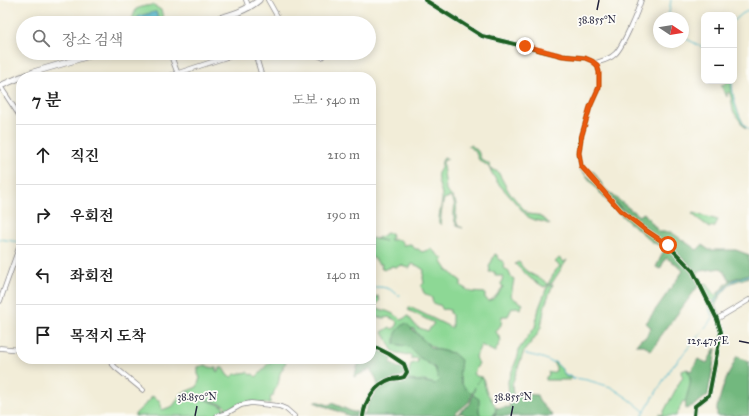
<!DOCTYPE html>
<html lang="ko">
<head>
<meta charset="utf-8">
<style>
	body { margin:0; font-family:"IM FELL Great Primer","Noto Serif KR",serif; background:#f6f6f6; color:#222 }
	.controls { position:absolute; right:12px; top:12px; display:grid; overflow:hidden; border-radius:8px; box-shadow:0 2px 10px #0003 }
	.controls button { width:36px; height:36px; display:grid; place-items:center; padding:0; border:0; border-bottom:1px solid #e0e0e0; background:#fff; color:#222; font:20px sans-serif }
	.compass { position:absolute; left:653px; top:12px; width:36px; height:36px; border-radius:50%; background:#fff; box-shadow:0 2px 10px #0003; rotate:102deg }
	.stop { position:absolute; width:12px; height:12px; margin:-9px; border:3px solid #ea580c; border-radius:50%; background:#fff }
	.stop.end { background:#ea580c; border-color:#fff; box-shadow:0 1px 4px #0008 }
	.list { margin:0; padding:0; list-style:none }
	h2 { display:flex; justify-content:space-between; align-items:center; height:52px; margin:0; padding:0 16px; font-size:17px }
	h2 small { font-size:13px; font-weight:400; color:#767676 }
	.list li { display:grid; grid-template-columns:26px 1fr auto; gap:12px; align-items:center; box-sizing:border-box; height:60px; padding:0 16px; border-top:1px solid #e0e0e0 }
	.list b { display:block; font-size:15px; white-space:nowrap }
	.list em { font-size:13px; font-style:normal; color:#767676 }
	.icon { flex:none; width:22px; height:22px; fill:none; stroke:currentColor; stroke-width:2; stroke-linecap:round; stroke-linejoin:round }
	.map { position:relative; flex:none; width:749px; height:416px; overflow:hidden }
	.search { position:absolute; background:#fff; box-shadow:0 2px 10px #0003; left:16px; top:16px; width:360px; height:44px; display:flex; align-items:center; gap:10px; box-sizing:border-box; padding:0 14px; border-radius:22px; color:#767676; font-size:15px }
	.panel { position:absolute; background:#fff; box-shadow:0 2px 10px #0003; left:16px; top:72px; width:360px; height:292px; border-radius:16px }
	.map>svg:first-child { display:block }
</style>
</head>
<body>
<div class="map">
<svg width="749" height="416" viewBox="0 0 749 416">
	<rect width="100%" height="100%" fill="#fdfcf7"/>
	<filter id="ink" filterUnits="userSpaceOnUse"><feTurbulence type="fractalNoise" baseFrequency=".025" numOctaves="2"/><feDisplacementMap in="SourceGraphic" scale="8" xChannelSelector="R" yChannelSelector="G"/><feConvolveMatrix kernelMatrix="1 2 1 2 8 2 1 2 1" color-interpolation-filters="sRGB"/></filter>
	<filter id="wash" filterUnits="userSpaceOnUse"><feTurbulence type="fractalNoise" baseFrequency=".012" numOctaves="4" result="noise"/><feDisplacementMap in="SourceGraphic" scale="16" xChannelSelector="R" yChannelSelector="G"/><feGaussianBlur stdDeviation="0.9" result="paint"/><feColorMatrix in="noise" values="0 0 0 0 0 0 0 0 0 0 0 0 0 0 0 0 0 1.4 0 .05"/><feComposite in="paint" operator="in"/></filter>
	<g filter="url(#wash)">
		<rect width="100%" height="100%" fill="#f2edd8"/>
		<path fill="#8dd895" stroke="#587d68" d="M153,5L161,10L165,23H159L156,12L139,16L137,19L138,23H132V19L136,9L145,6Z
			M726,81H731C732,98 738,114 746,129C744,127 734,112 733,111C732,104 732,98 729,92L727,93V97L721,85L725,84Z
			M471,145L478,151L481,159L489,164L491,169L498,172L509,192L528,214L537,215L546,220L550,225L544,222L535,220L528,217L497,182L488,166L479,160L475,151L468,146Z
			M444,158L448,159L443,161C443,171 446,181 446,191C449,194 453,197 455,201C459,209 453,215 458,226L463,228L457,226C449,213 460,205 450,197L444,199C442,207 440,217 441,225L439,223C438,214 443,204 442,195C441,188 436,180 438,173C439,171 441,169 441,167C442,163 441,162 444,158Z
			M693,213L718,220L714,228L712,226L710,228L692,214Z
			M387,233H391L392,237L390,240C396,240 402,238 403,245L411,244L415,249H418L422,252L431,249L443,259L442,262L448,271L452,273L453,275L461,281V286L471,292L485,293V298L489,301C495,299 499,291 503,287L501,284L503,276H495V272H489L490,269L489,267L495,254L497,255L498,259L504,262L503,267L505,269L508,270L511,277L514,279L511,296C514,300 519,301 523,304L520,309L517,307L512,308L508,316H502L501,325L496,331L495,330L501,340L495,352L481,345L475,358L479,363L473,374L476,376L481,377L476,384L481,377L483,378L486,391L496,407L495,414L491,416H481L479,412L478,399L473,395L475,387L472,394L463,388L453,353C433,350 425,344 413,328L395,344L409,347L419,357L435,368L439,380L435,384L424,381L404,380L408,375L411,364L418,362L417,358L410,359L412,356L408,354L407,355C403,353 398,354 394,352C391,350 387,337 382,332L390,327L392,329L396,327L398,323L395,320L388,317L385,318L376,317L375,315L376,312H371V298L378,296L380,301L376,305L375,308C383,309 396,314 402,320L407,316H408L417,327L428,331L434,323L408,310L410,307L452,328V315L450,313V310L444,309L443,310L440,305C435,305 432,303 432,298L424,293L421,286L424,283L423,278L424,270L418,266L412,264L410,268L404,267L402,265L397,267L391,266L390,268H387L384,270L381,267L382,264H379L375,259L371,257V238L385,241L376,239Z
			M559,258L564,262L567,260L552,283L544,287L531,279L515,264L518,262L520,263C524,273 537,276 546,282L548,284L556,270L560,266L555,262Z
			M749,274V275L745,277H749L731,283L720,296L715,306L719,316H718L713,305C721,292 727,283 742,277C728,279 719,293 712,304L702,285L705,283L715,296L730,280Z
			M553,284L545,305L541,327L537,335L524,351L512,384L513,395L509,396L508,381L518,356L519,349L535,327L539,308L547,287Z
			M276,359H284L286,363L283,366V369C278,374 280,378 278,384C276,388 274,390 273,396H271L270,403L239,404L227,411L226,407L224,405L185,392L197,387L200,378L198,374V367L206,365L209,367L216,368V371L219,372L220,368H223L228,376L232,377L235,374L248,372L250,375L253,374L256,377C265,370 263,365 276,359Z
			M554,362L561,368L566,377H570L571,379L570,380H546V377L549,375L548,372L551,373L556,371V367L553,363Z
			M687,369C694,381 689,390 686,402L683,401L676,416H658L659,414L662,415L683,376L681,374L682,371Z
			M183,392L223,406L226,412L213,416H135V414L150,400L152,396L160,401L162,410L173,406Z"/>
		<path fill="#72b87e" stroke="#4a6d5c" d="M581,169L642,230L668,247L692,272L699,285L660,337L658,341L651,351L644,345H636L641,339L645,338L651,328L646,323L683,271L676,264L666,258L660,269L656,267L665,248L652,242L634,226L629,223L605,199L583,172L580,170Z
			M586,170L594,172L605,189L639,216L644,213L659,232H671L697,250L702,245L709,250H736L749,255V274L730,280L721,268L701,271L696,274L689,264L619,206Z
			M406,323L431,348L443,351L453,353L461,360C459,376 457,383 472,394L469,402L452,416H364C370,396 381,379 404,380C408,380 412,381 417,381C423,382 428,382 435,384L439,380L435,368L419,357L409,347L395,344C394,334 397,329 406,323Z
			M371,346L393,357L390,363L400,369L402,367L405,371L404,375L378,386L376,378L370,369L354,377L360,359H371Z
			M715,348L716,349L708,395L696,404L686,409C683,394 696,385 687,369L691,371L698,359L707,363Z
			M737,356L748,362L749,361V416H717V407L724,384Z
			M524,394L537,395L539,401L553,416H495L496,411L494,416H491L495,414L496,408L510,407L509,396Z
			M473,395L479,399V412L481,416H466V415L461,413L455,416L470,404Z
			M316,401L329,405L332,403L353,412H362V416H350L314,402Z"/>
		<path fill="#51b9ce" stroke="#3a6e84" d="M155,12H156L159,23H138L137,19L139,16Z"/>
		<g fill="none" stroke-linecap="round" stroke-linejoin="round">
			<path stroke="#51b9ce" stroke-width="1" d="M669,18V13L671,0
				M734,21L742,14L749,10
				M683,37L704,48
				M732,81C732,96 737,120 749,130
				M0,239L19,242
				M371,288C377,286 387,287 393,291C395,292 396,294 398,295H400
				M713,304L719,295L733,281L749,275
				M526,354C534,356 543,357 551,362H555L561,368L566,376H570L574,380L575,378L587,380L611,387L629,399L639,407L645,412
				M642,416L669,371L713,318L709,308"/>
		</g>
	</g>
	<g filter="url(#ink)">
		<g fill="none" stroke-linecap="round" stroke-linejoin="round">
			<defs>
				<path id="street" d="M246,0L249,8
					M268,0L281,23
					M425,0L482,36L563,56L585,58L592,61L597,65L599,72V87L590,107L581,138L579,153L581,166L620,210L644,229L668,245L693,271L717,319L721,332L709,395L695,406L694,416
					M232,14L235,23
					M170,53L179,77
					M255,53L262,77
					M313,53L322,57
					M595,63C602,61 609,60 615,54C623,47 638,11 641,0
					M166,77L239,53
					M0,86L21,118
					M0,301L21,242
					M717,319L749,300
					M0,348L21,350
					M108,359L115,367L143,390
					M217,416L227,413L241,405L251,403L279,406L286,409L294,416
					M363,416C365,401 375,384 391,379C395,378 400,379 404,377L407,372L404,364L389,354L371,345"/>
				<path id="secondary" d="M201,23C221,17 243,14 259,0
					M22,77L34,72L99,53
					M0,86L21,77"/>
			</defs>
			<use href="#street" stroke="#8a888a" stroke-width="5.5"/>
			<use href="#secondary" stroke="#8a888a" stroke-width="7"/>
			<use href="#street" stroke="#fff" stroke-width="4"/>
			<use href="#secondary" stroke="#fff" stroke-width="5.5"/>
			<defs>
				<path id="cycleway" d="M425,0L482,36L563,56L585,58L592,61L597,65L599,72V87L590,107L581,138L579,153L581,166L620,210L644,229L668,245L693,271L717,319L721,332L709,395L695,406L694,416
					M363,416C365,401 375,384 391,379C395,378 400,379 404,377L407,372L404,364L389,354L371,345"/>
			</defs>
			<use href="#cycleway" stroke="#fdfcf7" stroke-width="6"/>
			<use href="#cycleway" stroke="#1b5e20" stroke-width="4"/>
		</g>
	</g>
	<g fill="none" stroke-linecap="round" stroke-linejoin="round" filter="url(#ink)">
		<path stroke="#ea580c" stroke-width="5" d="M525,46L563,56L585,58L592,61L597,65L599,72V87L590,107L581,138L579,153L581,166L620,210L644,229L668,245"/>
	</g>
	<path fill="none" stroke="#22223b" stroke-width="1.5" d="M597,10L599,0M739,341L749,343M195,416L197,406M511,416L513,406"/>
	<g font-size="10" text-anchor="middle" fill="#22223b" stroke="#fdfcf7" stroke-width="3.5" stroke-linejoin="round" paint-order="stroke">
		<text x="597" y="23">38.855°N</text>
		<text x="708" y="344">125.475°E</text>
		<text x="197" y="400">38.850°N</text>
		<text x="513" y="400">38.855°N</text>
	</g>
</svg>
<div class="controls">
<button>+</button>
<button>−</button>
</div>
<svg class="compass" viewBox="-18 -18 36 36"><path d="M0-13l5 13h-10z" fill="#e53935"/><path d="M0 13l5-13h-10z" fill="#767676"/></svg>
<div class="stop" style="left:668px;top:245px"></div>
<div class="stop end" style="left:525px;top:46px"></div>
<div class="search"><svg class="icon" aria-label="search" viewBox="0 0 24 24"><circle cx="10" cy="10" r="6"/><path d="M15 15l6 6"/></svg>장소 검색</div>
<section class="panel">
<h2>7 분<small>도보 · 540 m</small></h2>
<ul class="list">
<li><svg class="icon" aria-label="ahead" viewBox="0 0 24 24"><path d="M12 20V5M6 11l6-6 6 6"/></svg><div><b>직진</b></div><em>210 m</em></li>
<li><svg class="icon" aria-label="right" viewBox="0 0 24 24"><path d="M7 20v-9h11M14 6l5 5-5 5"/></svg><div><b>우회전</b></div><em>190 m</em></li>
<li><svg class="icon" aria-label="left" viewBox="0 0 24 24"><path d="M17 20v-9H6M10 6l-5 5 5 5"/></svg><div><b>좌회전</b></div><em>140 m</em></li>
<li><svg class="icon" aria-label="arrive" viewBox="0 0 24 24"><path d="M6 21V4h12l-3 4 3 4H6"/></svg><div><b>목적지 도착</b></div></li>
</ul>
</section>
</div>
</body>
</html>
